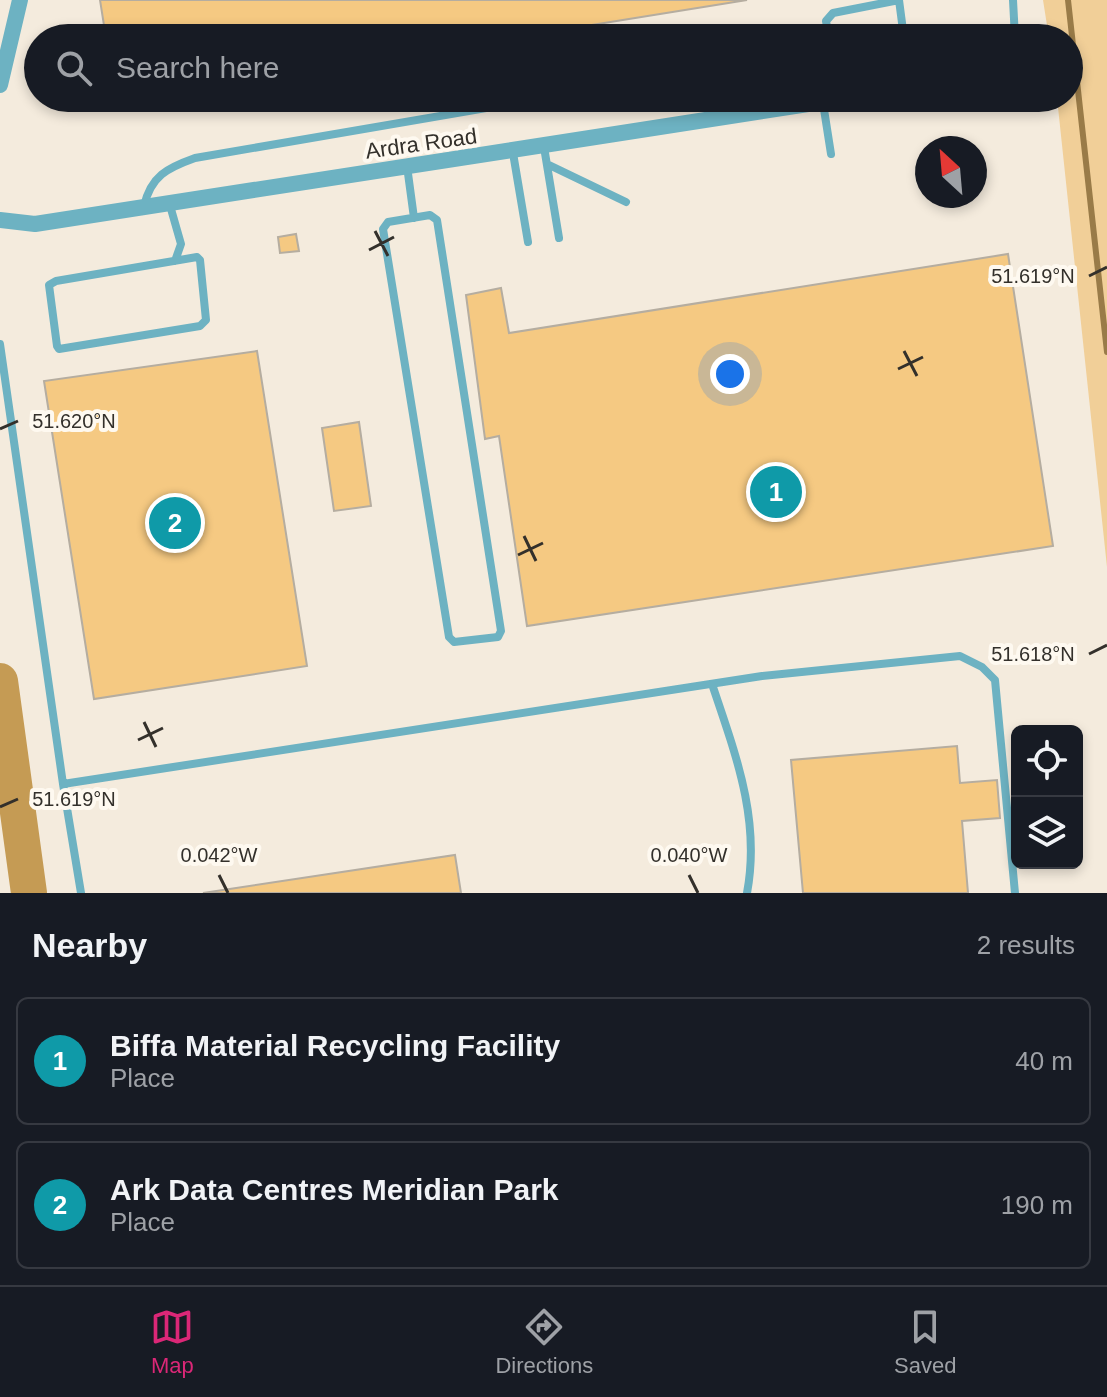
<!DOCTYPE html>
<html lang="en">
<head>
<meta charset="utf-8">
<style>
	body { margin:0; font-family:Arial,sans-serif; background:#20242c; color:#f1f3f6 }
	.controls { position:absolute; right:24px; bottom:24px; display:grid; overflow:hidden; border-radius:12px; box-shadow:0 4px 12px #0003 }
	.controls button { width:72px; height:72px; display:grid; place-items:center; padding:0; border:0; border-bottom:2px solid #363941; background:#171b24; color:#f1f3f6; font:40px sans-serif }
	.compass { position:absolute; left:915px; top:136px; width:72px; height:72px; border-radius:50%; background:#171b24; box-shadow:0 4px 12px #0003; rotate:334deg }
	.you { position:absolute; left:730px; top:374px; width:28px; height:28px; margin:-20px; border:6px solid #fff; border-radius:50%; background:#1a73e8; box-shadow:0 0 0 12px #1a73e833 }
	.badge { display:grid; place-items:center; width:52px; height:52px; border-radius:50%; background:#db2777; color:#fff; font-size:26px; font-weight:700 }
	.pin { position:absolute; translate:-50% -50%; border:4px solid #fff; box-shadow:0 2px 8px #0006 }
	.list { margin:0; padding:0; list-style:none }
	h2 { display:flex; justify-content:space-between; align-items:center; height:104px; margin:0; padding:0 32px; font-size:34px }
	h2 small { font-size:26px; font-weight:400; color:#9ea1a6 }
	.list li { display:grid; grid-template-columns:52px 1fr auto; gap:24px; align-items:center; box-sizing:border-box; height:128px; margin:0 16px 16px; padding:0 16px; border:2px solid #363941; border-radius:12px }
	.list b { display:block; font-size:30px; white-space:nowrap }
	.list p { margin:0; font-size:26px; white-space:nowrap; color:#9ea1a6 }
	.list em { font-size:26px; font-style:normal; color:#9ea1a6 }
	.icon { flex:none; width:44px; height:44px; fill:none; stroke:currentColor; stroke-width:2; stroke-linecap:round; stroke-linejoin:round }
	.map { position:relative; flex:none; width:1107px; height:893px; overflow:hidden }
	.search { position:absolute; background:#171b24; box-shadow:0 4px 12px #0003; left:24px; right:24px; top:24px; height:88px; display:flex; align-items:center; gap:20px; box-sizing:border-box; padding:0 28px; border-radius:44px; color:#9ea1a6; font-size:30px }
	.sheet { height:392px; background:#171b24 }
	nav { display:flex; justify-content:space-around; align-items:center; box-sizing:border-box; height:112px; border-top:2px solid #363941; background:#171b24; font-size:22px; color:#9ea1a6 }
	nav a { display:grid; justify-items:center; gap:4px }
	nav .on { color:#db2777 }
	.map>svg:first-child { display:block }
</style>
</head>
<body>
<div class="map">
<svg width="1107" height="893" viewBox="0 0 1107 893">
	<rect width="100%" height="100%" fill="#f4ebdd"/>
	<path fill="#f1cf98" d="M1043,0H1107V567L1057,98H1069V38H1049Z"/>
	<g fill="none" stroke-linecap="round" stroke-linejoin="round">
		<path stroke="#997b48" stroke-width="6" d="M1068,0L1107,352"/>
		<path stroke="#c59b54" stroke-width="36" d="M0,681L29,893"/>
	</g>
	<path fill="#f5c982" stroke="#b5ada0" stroke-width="2" d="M100,0H747L511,38H106Z
		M296,234L299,251L280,253L278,237Z
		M1008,254L1053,546L527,626L499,436L485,439L466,295L501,288L509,333Z
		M257,351L307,666L94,699L44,381Z
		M359,422L371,506L334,511L322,428Z
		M957,746L960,783L997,780L1000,818L962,821L968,893H803L791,760Z
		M455,855L461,893H203Z"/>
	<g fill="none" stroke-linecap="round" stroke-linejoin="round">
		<path stroke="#6db2c2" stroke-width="8" d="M1013,0L1015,38
			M829,38L826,21L833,13L899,0L904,38
			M823,103L831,154
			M544,147L559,238
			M513,153L528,242
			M547,164L626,202
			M407,166L414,218
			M169,202L181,244L175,261
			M144,206C151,176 167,168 195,158L545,98
			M430,215L437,220L501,631L498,637L454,642L449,637L383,229L388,222Z
			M197,257L200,260L206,320L200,326L59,349L57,346L49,285L56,281Z
			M0,344L63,784
			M712,684C735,753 761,819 747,893
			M81,893L63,784L762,676L960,656L982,667L995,680L1015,893"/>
		<path stroke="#6db2c2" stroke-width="16" d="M0,85L20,0
			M0,220L35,224L847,98"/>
	</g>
	<path fill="none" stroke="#33302b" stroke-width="3" d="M375,231L388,256M369,250L394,237M1089,276L1107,267M904,351L917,376M898,369L923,357M0,429L18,421M524,536L536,561M518,555L543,543M1089,654L1107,645M144,722L156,747M138,740L163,728M0,807L18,799M219,875L228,893M689,875L698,893"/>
	<g text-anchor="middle" stroke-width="8" stroke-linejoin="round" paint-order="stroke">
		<g font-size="22" fill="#33302b" stroke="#fef9f0">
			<text transform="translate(421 143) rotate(-8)" y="8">Ardra Road</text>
		</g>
	</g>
	<g font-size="20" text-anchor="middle" fill="#33302b" stroke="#fef9f0" stroke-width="8" stroke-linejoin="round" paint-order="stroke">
		<text x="1033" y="283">51.619°N</text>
		<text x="74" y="428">51.620°N</text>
		<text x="1033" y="661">51.618°N</text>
		<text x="74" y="806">51.619°N</text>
		<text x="219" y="862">0.042°W</text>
		<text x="689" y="862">0.040°W</text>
	</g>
</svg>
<div class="controls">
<button><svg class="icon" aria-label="locate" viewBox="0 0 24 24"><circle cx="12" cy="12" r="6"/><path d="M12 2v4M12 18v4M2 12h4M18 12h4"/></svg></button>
<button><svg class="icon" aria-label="layers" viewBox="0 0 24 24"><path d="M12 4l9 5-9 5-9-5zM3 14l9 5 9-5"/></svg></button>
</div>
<svg class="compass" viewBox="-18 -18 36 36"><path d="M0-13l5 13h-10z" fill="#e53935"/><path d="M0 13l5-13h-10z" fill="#9ea1a6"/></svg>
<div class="you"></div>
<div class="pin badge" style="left:776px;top:492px;background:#0f9aa8">1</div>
<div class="pin badge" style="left:175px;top:523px;background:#0f9aa8">2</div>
<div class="search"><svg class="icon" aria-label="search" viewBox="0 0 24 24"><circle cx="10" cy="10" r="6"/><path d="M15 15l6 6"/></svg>Search here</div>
</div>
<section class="sheet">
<h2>Nearby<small>2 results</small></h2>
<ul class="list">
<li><span class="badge" style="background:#0f9aa8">1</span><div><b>Biffa Material Recycling Facility</b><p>Place</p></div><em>40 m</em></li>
<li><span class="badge" style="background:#0f9aa8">2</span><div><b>Ark Data Centres Meridian Park</b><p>Place</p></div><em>190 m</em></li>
</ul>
</section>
<nav>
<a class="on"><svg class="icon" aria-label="map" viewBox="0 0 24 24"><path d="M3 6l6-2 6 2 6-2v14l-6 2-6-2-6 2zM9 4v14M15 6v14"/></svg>Map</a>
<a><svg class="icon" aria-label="directions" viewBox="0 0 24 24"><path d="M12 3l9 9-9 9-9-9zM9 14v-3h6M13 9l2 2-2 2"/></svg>Directions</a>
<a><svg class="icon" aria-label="saved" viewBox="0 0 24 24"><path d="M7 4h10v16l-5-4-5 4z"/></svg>Saved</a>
</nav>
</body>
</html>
